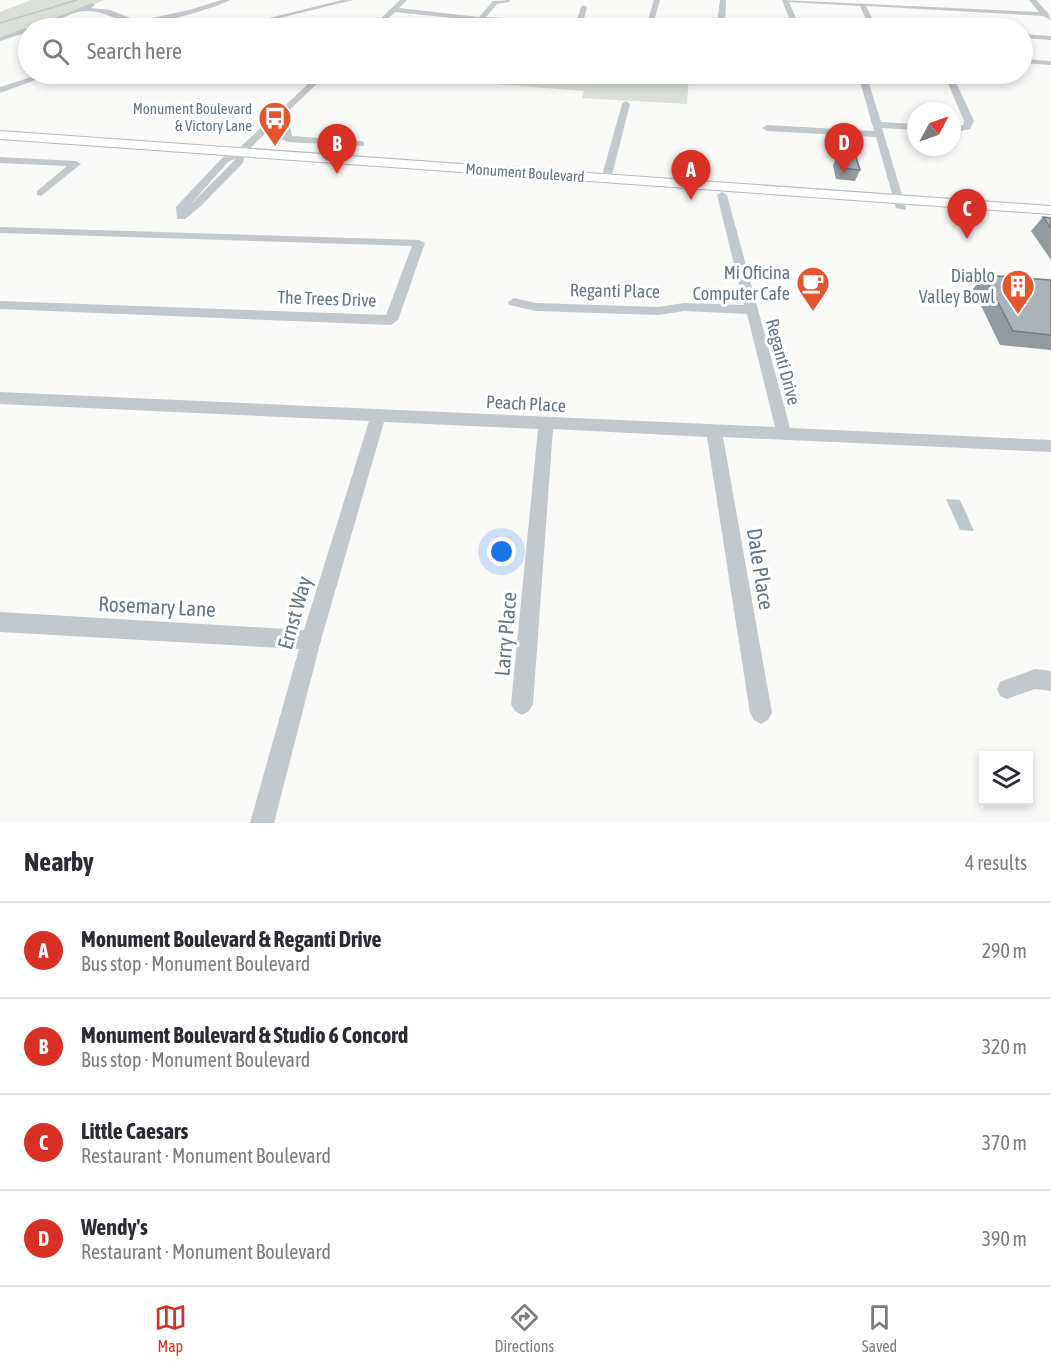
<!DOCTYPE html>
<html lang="en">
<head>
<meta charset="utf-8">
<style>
	body { margin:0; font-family:"Asap Condensed",sans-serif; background:#f7f7f7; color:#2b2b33 }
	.controls { position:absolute; right:18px; bottom:18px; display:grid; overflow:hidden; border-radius:0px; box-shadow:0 3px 9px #0003 }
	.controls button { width:54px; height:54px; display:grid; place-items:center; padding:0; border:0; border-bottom:2px solid #e1e1e2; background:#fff; color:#2b2b33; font:30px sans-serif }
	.compass { position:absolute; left:907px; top:102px; width:54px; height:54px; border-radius:50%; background:#fff; box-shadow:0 3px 9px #0003; rotate:49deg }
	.you { position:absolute; left:502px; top:552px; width:21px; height:21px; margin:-15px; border:4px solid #fff; border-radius:50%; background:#1a73e8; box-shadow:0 0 0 9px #1a73e833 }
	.badge { display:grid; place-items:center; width:39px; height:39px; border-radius:50%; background:#d93025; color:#fff; font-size:20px; font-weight:700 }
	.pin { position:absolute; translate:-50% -50px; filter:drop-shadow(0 2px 3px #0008) }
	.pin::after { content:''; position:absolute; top:32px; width:21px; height:18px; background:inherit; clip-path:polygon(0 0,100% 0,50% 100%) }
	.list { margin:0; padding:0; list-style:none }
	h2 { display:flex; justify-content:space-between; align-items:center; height:78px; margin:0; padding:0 24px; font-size:26px }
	h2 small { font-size:20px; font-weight:400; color:#7c7c81 }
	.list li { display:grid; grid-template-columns:39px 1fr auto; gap:18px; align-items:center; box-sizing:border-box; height:96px; padding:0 24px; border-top:2px solid #e1e1e2 }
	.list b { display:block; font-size:22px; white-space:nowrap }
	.list p { margin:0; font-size:20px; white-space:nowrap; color:#7c7c81 }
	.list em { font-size:20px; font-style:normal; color:#7c7c81 }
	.icon { flex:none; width:33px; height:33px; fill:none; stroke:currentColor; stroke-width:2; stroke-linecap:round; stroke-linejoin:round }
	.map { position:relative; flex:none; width:1051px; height:823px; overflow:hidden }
	.search { position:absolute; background:#fff; box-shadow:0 3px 9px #0003; left:18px; right:18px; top:18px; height:66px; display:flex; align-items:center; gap:15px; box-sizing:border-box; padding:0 21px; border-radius:33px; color:#7c7c81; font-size:22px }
	.sheet { height:462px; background:#fff }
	nav { display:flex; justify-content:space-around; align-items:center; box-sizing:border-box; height:84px; border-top:2px solid #e1e1e2; background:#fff; font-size:16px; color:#7c7c81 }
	nav a { display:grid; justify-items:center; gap:3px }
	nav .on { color:#d93025 }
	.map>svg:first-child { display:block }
</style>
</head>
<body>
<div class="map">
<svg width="1051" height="823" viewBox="0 0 1051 823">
	<rect width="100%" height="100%" fill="#fafaf8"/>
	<path fill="#dadfd7" d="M31,0H104L51,23L0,36V12Z
		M368,74H689L687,104L582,98L584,91Z"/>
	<path fill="#bbc7cb" d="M946,499L960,500L974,531L960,530Z"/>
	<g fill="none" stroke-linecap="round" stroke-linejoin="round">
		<path stroke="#bbc7cb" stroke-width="1.5" d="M0,23L77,0"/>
		<defs>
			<path id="secondary" d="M0,131L1051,206V214L0,139Z"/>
		</defs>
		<use href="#secondary" stroke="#b3babf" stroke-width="2"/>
		<path fill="#c3c8cc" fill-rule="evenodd" d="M221,0H230C217,8 154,25 138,25C123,25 107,10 85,11C66,12 49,28 28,28V32L0,41V37L25,28H30L92,3L95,5L91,8L110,10L138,21L193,9Z
			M342,0H353L240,28H229Z
			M400,0H407L399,8L479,17L493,1L510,0L509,2L497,4L486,17L576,22L581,7L584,5L587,7L583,22L646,26L654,0H660L652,28L481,21L395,12L378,28H371Z
			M720,0H726L725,23L728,28H722L717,23Z
			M782,0L1039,12L1029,0H1036L1048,13L1051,20L1043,16L866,6L877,28H870L860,6L789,2L800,28H793Z
			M1022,34L1051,36V40L1022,38Z
			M1022,59L1051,61V65L1022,63Z
			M41,74H52L0,93V87Z
			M319,74H327L275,124L290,127L292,136L361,141L364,142V146L287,142L282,139V131L270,129L245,153L243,163L201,206L185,219H177L176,207L222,158L237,150ZM235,159V160L190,205L228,162Z
			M858,74H866L881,122L916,124V130L882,128L906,208L905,210L896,208L876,137L767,131L762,128L767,125L874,131Z
			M944,74H952L974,121L970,129L952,133V127L963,125L964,121Z
			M626,101L630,104L611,179L602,181L601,179L622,104Z
			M0,157L76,161L81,164L41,196L37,195V191L67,166L0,163Z
			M722,192L727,195L790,428L1051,440V452L723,437L772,713L768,720L761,724L754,720L750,713L707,437L553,429L533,704L529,711L522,715L515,711L511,704L538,429L384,422L321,640L274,823H250L299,649L0,632V612L304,630L369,421L0,404V392L775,427L747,314L684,311L658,315L536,311L509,305L508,302L514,298L536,303L658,307L684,303L744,305L717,195Z
			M0,227L419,240L425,243L398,320L391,325L0,309V301L386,315L412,246L0,233Z
			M1035,669L1051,671V691L1035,689L1007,699L1000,696L997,689L1000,682Z"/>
		<use href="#secondary" fill="#fff" fill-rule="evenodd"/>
	</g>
	<path fill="#929a9f" d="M837,155L860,170L855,181L836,179L833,166Z
		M1043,217L1051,218V260L1031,231Z
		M984,275L1051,280V350L1000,345L973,289Z"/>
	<path fill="#aab3b9" stroke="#777d82" stroke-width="1.5" d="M837,155L856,157L860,170L841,168Z
		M1043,217L1051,218V228Z
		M984,275L1051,280V335L1013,331Z"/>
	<defs>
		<symbol id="bus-pin" viewBox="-11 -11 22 30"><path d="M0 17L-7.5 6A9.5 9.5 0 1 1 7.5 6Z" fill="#e4572e" stroke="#fff"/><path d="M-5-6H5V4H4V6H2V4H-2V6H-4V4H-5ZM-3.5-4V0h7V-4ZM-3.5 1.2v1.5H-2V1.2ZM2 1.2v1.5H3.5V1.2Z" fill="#fff"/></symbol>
		<symbol id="cafe-pin" viewBox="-11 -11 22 30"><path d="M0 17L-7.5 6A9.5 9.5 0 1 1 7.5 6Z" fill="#e4572e" stroke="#fff"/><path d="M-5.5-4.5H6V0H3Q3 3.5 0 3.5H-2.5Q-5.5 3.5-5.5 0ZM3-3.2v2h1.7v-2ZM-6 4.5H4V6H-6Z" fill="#fff"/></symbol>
		<symbol id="building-pin" viewBox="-11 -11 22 30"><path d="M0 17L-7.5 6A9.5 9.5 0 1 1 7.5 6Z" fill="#e4572e" stroke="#fff"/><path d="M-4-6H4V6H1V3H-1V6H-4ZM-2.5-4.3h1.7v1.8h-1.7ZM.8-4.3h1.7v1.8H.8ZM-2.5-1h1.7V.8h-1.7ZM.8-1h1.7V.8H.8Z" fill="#fff"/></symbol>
	</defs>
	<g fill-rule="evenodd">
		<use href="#bus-pin" x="256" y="99" width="38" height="52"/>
		<use href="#cafe-pin" x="794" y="264" width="38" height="52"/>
		<use href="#building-pin" x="999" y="267" width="38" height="52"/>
	</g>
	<g text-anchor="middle" stroke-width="6" stroke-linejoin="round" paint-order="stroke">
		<g font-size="15" fill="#657683" stroke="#fff" text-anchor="end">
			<text x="252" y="114">Monument Boulevard<tspan x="252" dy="17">&amp; Victory Lane</tspan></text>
		</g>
		<g font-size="15" fill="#657683" stroke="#fff">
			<text transform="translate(525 173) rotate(4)" y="5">Monument Boulevard</text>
		</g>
		<g font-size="18" fill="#657683" stroke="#fff" text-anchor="end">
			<text x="790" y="279">Mi Oficina<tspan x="790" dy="21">Computer Cafe</tspan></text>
			<text x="995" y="282">Diablo<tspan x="995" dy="21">Valley Bowl</tspan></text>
		</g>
		<g font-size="18" fill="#657683" stroke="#fff">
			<text transform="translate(615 291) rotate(1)" y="6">Reganti Place</text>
			<text transform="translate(327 299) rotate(2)" y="6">The Trees Drive</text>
			<text transform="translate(783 362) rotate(75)" y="6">Reganti Drive</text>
			<text transform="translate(526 404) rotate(3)" y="6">Peach Place</text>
		</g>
		<g font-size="21" fill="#657683" stroke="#fff">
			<text transform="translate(760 569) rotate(81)" y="7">Dale Place</text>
			<text transform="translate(157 607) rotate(3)" y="7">Rosemary Lane</text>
			<text transform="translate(295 613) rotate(-74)" y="7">Ernst Way</text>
			<text transform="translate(506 634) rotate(-85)" y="7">Larry Place</text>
		</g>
	</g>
</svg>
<div class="controls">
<button><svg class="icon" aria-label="layers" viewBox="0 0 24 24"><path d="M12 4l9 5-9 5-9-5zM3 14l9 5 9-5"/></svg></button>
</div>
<svg class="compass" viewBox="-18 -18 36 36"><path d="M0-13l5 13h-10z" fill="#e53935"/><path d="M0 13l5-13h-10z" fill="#7c7c81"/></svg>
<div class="you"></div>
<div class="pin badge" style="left:691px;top:200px">A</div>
<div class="pin badge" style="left:337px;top:174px">B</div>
<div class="pin badge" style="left:967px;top:239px">C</div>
<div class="pin badge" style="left:844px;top:173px">D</div>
<div class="search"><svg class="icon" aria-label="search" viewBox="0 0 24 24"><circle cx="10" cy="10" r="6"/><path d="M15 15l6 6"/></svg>Search here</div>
</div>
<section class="sheet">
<h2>Nearby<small>4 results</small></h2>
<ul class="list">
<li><span class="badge">A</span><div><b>Monument Boulevard &amp; Reganti Drive</b><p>Bus stop · Monument Boulevard</p></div><em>290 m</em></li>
<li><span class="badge">B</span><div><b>Monument Boulevard &amp; Studio 6 Concord</b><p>Bus stop · Monument Boulevard</p></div><em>320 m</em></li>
<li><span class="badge">C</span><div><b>Little Caesars</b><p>Restaurant · Monument Boulevard</p></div><em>370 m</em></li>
<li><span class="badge">D</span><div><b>Wendy's</b><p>Restaurant · Monument Boulevard</p></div><em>390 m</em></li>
</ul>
</section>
<nav>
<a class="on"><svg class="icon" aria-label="map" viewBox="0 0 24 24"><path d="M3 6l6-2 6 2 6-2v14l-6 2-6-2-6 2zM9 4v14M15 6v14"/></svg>Map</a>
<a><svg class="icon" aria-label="directions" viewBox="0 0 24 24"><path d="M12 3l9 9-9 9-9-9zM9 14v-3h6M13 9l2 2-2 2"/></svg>Directions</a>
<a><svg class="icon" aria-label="saved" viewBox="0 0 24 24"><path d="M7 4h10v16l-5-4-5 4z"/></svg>Saved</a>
</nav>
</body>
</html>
